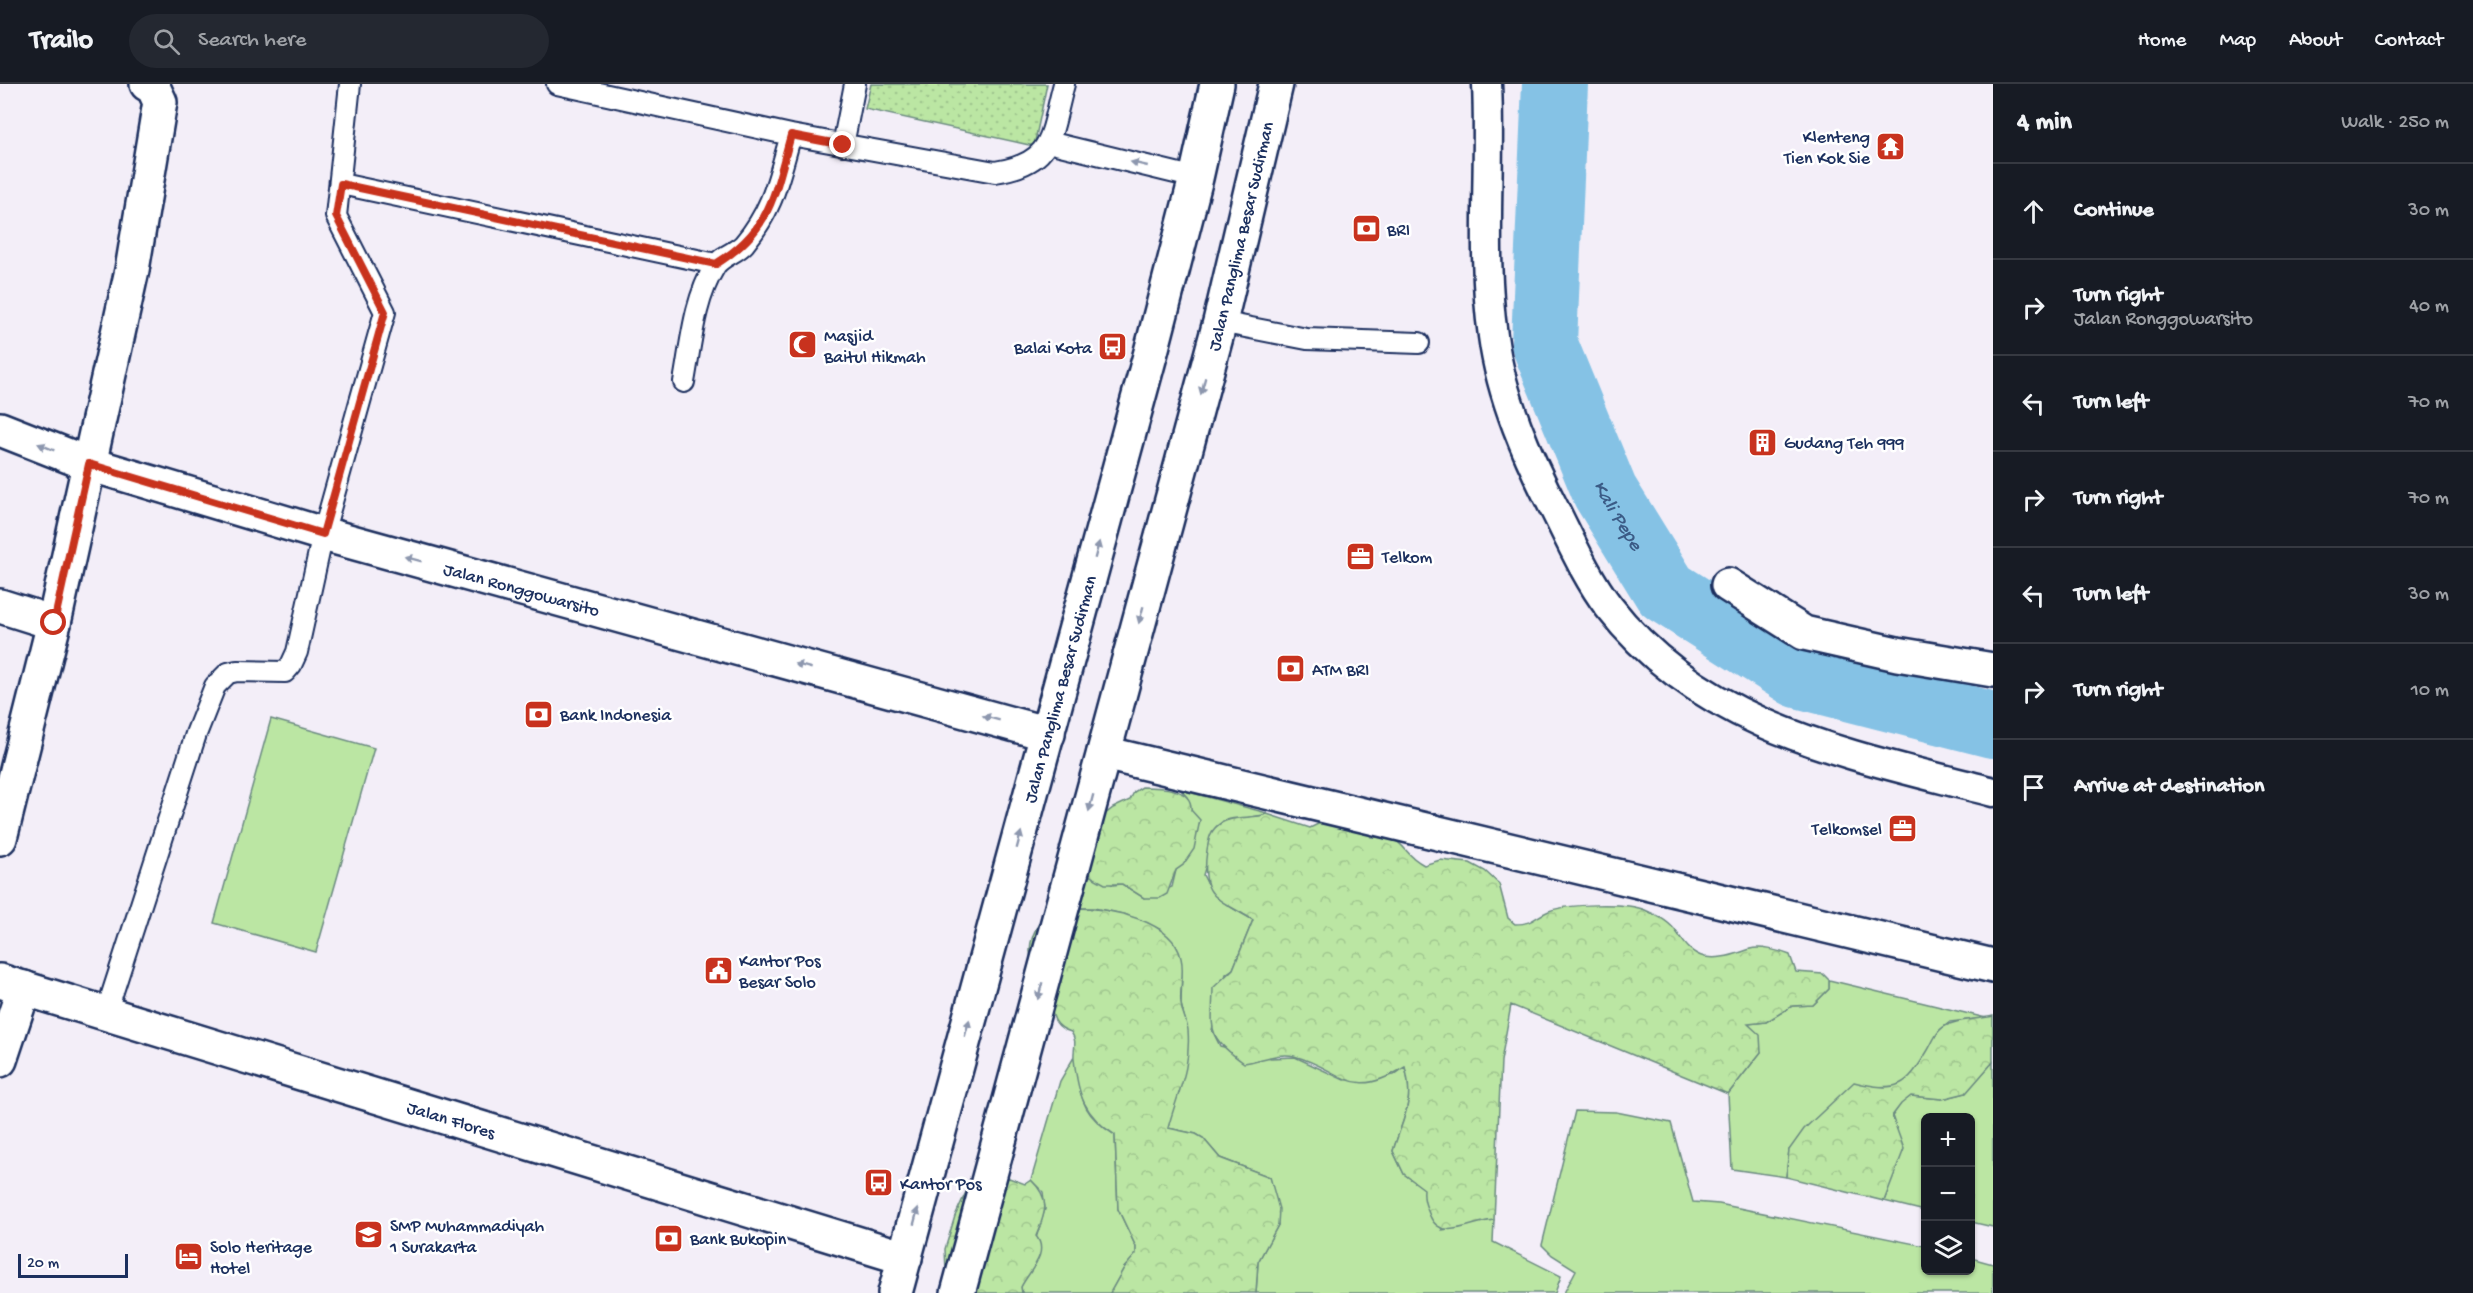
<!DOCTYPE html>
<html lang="en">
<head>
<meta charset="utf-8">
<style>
	body { margin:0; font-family:"Gochi Hand",sans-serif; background:#242831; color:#f1f3f6 }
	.controls { position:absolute; right:18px; bottom:18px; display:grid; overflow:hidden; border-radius:9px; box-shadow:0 2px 4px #0004 }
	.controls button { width:54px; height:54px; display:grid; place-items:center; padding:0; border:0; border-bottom:2px solid #363941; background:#171b24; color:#f1f3f6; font:30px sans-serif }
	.scale { position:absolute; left:18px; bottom:15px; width:110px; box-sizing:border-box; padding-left:6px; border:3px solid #1b2f5e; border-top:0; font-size:16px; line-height:21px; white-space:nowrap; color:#1b2f5e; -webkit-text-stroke:4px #fff; paint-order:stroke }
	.stop { position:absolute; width:18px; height:18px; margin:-14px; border:4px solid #c8321e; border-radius:50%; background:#fff }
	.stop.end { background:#c8321e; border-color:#fff; box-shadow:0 2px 6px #0008 }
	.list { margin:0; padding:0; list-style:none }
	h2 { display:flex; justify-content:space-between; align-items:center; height:78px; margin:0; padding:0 24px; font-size:26px }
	h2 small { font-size:20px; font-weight:400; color:#9ea1a6 }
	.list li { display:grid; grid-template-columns:39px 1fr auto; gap:18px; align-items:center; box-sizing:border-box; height:96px; padding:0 24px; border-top:2px solid #363941 }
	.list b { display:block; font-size:22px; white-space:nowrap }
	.list p { margin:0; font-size:20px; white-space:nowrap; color:#9ea1a6 }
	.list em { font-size:20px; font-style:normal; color:#9ea1a6 }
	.icon { flex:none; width:33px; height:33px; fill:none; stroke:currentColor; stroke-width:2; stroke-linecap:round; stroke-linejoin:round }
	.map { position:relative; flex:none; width:1993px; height:1209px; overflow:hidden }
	header { display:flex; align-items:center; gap:36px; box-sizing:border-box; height:84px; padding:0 30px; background:#171b24; border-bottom:2px solid #363941 }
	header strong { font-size:28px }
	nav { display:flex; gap:33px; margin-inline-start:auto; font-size:21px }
	.search { width:420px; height:54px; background:#242831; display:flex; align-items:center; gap:15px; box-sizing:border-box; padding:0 21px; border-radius:33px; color:#9ea1a6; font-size:22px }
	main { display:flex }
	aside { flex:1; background:#171b24 }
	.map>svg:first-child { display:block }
</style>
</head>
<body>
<header>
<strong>Trailo</strong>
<div class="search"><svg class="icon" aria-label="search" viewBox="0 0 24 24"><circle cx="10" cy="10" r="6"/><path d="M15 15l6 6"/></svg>Search here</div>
<nav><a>Home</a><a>Map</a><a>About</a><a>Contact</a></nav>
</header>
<main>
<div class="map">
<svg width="1993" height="1209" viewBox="0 0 1993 1209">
	<defs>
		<pattern id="forest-crowns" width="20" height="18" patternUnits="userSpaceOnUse" patternTransform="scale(1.5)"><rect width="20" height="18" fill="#bbe6a3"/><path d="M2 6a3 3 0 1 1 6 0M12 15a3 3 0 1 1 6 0" fill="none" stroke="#a0c68f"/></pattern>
		<pattern id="park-dots" width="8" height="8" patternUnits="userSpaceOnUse" patternTransform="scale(1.5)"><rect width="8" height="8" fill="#bbe6a3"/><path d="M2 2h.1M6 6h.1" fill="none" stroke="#a0c68f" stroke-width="1.8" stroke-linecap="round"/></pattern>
	</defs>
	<rect width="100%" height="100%" fill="#f3eef8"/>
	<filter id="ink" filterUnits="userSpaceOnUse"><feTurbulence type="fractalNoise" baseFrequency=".0167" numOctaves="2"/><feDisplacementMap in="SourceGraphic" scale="12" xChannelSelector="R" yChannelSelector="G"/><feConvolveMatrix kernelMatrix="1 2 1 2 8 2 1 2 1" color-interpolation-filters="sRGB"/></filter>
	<g filter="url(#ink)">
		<path fill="#bbe6a3" stroke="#6b8a80" stroke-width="1.5" d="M271,635L374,664L316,868L214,839Z
			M1181,706L1267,729V731L1223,737L1217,744L1203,791C1216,819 1228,821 1253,836L1233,885L1226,890L1212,946L1220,962L1271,974L1295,973L1344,996L1394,991L1405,983C1415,1020 1403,1033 1393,1067L1404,1090L1425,1105L1442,1146C1461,1145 1476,1137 1494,1136L1493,1158L1561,1192L1555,1209H1256L1258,1178L1278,1141L1270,1093L1220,1074L1203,1054L1196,1050L1168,1044L1187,944L1181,920L1182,885L1162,846L1127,831L1094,824H1077L1079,781L1113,801L1122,800L1144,814L1172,803L1176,786L1183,781L1191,726L1187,713Z
			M1829,896L1986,934L1950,938L1940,946L1915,990L1899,1002L1873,1003L1789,1066L1786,1093L1732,1085L1728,1010L1761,968L1747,940L1766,938L1792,922L1813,921L1829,905Z
			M1074,973C1082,1012 1078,1028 1115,1051L1118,1125L1136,1163V1171L1124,1184L1110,1209H1022L1021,1203L1045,1125L1043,1108L1031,1096L1060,997Z
			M1993,978V1143L1971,1138L1970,1034H1926L1925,1127L1884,1117C1894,1092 1899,1059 1892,1032L1901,1019L1911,1012L1942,1015L1965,1009Z
			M1575,1027L1616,1028L1671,1039L1693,1118L1719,1120L1925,1162L1926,1186H1970L1971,1174L1993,1180V1209H1564L1576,1186L1552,1171L1542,1161Z"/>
		<path fill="url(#forest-crowns)" stroke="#6b8a80" stroke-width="1.5" d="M1142,703C1158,703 1193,703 1191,726L1200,736L1194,765L1183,781L1176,786L1167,810L1160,814H1144L1122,800H1105L1083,788L1099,735L1113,724L1130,716L1134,708Z
			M1267,730L1310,744L1318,740L1352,736L1366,745L1371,753C1410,753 1397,767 1424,781L1440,776L1470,779L1485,787L1499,800L1508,834L1515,840C1534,840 1534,833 1549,827C1568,820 1626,818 1645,826C1656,831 1667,836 1675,846C1684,858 1689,869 1705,873C1721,876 1736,870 1750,865C1761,862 1780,867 1790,871L1796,888L1823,890L1829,896V905L1813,921L1792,922L1766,938L1748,940L1760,951L1761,968L1728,1010L1511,921L1501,977L1494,1136C1473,1137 1441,1159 1430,1132C1426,1122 1423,1116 1424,1105L1404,1090L1393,1067C1403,1033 1415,1020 1405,983C1349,1018 1345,986 1294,972C1279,968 1260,977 1244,979C1206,952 1212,948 1213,904L1233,885L1253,836C1217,813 1200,816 1207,766C1209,754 1210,746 1221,739C1233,731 1254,735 1267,730Z
			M1077,824C1109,824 1173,836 1181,874C1185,889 1179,905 1181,920C1182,929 1187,937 1188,946C1191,986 1178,1007 1168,1044L1196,1050L1203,1054L1220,1074L1270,1093L1279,1125L1278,1141L1258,1178L1256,1209H1110L1124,1184L1136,1170V1163L1118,1125L1115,1051C1084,1031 1078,1011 1074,975C1073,964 1078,958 1071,948C1051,942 1053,929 1048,912C1044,900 1037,890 1032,878C1026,862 1035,838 1050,830C1057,826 1068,826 1077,824Z
			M1993,932V978L1966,1009L1942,1015L1911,1012L1901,1020L1892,1032L1904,1065L1884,1117L1786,1093L1789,1066L1804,1045L1854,998C1898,1009 1906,1003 1928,966C1932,959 1935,951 1940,946C1950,935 1978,936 1993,932Z
			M1009,1094L1025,1100L1031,1096C1051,1115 1046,1128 1036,1152C1050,1169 1029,1187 1021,1203L1022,1209H947L945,1165L955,1132L966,1108Z"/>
		<path fill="url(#park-dots)" stroke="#6b8a80" stroke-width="1.5" d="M871,0H1047L1034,62L865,25Z"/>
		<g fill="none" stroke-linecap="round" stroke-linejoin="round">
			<path stroke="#85c2e5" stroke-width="66" id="s1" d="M1555,0L1544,259L1605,408L1666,507L1798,591L1993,641"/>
			<defs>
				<path id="service" d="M557,0L791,51
					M1048,58L1196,94
					M843,61L855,0
					M341,100L716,180
					M1220,238L1307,255L1419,259
					M684,298C691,260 694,216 715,182C721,172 736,169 744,160C774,124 778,95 791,51L995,88C1055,79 1050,51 1064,0
					M106,929L196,650L215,602L228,589L237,587L285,588L291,581L297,568L323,450L385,228L336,132L350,0"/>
				<path id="pedestrian" d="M1487,0C1491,84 1481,168 1493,252C1501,313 1528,374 1556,428C1572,460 1587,494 1609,523C1703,645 1853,671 1993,708"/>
				<g id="minor">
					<path d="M1728,501L1804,549L1897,570L1993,586"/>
					<path d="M0,522L54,539"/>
					<path d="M0,754L54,539L132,186L160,18L153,3L147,0"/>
					<path id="s2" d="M0,897L905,1174"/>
					<path d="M0,976L24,904"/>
				</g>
				<path id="tertiary" d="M1104,669L1993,882"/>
				<g id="secondary">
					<path id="s3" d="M0,345L89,380L323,450L1048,650"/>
					<path id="s4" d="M895,1209L1151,268L1196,94L1217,0"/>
					<path id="s5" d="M958,1209L1220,238L1276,0"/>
				</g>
			</defs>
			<use href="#service" stroke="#1b2f5e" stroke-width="24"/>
			<use href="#pedestrian" stroke="#1b2f5e" stroke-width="33"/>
			<use href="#minor" stroke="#1b2f5e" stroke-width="38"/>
			<use href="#tertiary" stroke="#1b2f5e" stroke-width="38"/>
			<use href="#secondary" stroke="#1b2f5e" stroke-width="38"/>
			<use href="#service" stroke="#fff" stroke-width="20"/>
			<use href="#pedestrian" stroke="#fff" stroke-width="28"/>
			<use href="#minor" stroke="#fff" stroke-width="33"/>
			<use href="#tertiary" stroke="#fff" stroke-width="33"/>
			<use href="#secondary" stroke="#fff" stroke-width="33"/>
		</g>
		<defs><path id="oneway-solid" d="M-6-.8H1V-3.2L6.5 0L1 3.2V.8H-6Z" transform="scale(1.5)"/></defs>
		<g fill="#8d97ae">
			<use href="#oneway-solid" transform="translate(1139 80) rotate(-167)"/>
			<use href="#oneway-solid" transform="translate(1203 302) rotate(105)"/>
			<use href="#oneway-solid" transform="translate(46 363) rotate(-158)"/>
			<use href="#oneway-solid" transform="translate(1097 466) rotate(-75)"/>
			<use href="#oneway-solid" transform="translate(413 475) rotate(-165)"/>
			<use href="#oneway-solid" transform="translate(1141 531) rotate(105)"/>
			<use href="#oneway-solid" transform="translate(803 582) rotate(-165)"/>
			<use href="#oneway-solid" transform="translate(991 634) rotate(-165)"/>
			<use href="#oneway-solid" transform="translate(1091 719) rotate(105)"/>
			<use href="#oneway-solid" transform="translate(1019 756) rotate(-75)"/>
			<use href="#oneway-solid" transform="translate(1040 907) rotate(105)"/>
			<use href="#oneway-solid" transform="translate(967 944) rotate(-75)"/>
			<use href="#oneway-solid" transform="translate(916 1132) rotate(-75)"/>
		</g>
	</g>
	<g fill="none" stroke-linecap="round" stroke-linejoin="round" filter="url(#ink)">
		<path stroke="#c8321e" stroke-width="8" d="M54,539L89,380L323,450L385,228L336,132L341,100L716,180C772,145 774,111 791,51L843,61"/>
	</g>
	<defs>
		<symbol id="temple-square" viewBox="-11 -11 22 22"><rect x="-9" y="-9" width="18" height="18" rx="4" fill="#c8321e" stroke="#fff"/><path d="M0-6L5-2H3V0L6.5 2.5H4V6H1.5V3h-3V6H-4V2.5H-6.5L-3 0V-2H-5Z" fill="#fff"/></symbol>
		<symbol id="bank-square" viewBox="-11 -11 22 22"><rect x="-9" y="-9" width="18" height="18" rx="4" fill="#c8321e" stroke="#fff"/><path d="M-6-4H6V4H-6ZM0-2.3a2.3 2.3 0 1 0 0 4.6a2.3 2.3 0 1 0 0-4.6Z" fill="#fff"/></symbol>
		<symbol id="mosque-square" viewBox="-11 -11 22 22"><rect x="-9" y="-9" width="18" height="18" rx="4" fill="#c8321e" stroke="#fff"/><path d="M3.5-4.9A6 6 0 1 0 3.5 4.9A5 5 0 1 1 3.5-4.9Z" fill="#fff"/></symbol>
		<symbol id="bus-square" viewBox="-11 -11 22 22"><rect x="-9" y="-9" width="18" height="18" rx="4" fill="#c8321e" stroke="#fff"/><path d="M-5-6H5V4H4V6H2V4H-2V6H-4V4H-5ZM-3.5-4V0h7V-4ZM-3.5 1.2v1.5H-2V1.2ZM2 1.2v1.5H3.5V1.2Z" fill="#fff"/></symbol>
		<symbol id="building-square" viewBox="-11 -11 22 22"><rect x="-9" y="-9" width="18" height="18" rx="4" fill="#c8321e" stroke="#fff"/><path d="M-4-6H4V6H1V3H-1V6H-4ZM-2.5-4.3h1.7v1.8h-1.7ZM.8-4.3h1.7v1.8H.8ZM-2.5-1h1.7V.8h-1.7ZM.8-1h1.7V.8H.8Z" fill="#fff"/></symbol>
		<symbol id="office-square" viewBox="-11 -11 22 22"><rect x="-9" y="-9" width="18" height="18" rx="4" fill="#c8321e" stroke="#fff"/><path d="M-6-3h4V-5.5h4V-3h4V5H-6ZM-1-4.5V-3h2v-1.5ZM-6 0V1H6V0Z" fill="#fff"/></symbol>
		<symbol id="civic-square" viewBox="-11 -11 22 22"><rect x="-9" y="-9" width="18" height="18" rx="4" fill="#c8321e" stroke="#fff"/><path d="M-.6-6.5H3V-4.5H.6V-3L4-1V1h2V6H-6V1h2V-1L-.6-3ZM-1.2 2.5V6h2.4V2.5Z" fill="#fff"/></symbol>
		<symbol id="school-square" viewBox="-11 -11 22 22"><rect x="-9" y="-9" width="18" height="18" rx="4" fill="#c8321e" stroke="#fff"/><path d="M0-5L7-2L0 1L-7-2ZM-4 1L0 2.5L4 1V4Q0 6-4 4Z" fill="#fff"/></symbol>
		<symbol id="hotel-square" viewBox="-11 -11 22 22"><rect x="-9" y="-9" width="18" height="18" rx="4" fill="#c8321e" stroke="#fff"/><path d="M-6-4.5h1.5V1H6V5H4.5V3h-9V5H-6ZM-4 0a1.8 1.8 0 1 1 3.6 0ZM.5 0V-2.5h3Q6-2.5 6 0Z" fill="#fff"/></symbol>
	</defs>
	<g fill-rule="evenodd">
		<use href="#temple-square" x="1874" y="46" width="33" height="33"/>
		<use href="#bank-square" x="1350" y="128" width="33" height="33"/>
		<use href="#mosque-square" x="786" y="244" width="33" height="33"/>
		<use href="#bus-square" x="1096" y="246" width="33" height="33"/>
		<use href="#building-square" x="1746" y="342" width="33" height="33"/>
		<use href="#office-square" x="1344" y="456" width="33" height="33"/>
		<use href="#bank-square" x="1274" y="568" width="33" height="33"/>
		<use href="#bank-square" x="522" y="614" width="33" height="33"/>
		<use href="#office-square" x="1886" y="728" width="33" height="33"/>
		<use href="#civic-square" x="702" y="870" width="33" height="33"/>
		<use href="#bus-square" x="862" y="1082" width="33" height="33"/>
		<use href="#school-square" x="352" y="1134" width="33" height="33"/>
		<use href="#bank-square" x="652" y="1138" width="33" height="33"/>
		<use href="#hotel-square" x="172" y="1156" width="33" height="33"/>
	</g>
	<g text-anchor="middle" stroke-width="5" stroke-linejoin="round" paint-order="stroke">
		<g font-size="18" fill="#1b2f5e" stroke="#fff" text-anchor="start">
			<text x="1870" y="58" text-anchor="end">Klenteng<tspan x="1870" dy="21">Tien Kok Sie</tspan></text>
			<text x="1387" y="151">BRI</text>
			<text x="824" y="257">Masjid<tspan x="824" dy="21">Baitul Hikmah</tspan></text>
			<text x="1092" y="269" text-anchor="end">Balai Kota</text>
			<text x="1784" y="364">Gudang Teh 999</text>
			<text x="1382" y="478">Telkom</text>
			<text x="1312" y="591">ATM BRI</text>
			<text x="560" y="636">Bank Indonesia</text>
			<text x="1882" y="750" text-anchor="end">Telkomsel</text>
			<text x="739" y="882">Kantor Pos<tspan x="739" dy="21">Besar Solo</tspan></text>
			<text x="900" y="1105">Kantor Pos</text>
			<text x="390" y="1147">SMP Muhammadiyah<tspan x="390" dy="21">1 Surakarta</tspan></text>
			<text x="690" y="1160">Bank Bukopin</text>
			<text x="210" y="1168">Solo Heritage<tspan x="210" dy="21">Hotel</tspan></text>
		</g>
		<g font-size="18" fill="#1b2f5e" stroke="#fff">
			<text dy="6" stroke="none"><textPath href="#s5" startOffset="1094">Jalan Panglima Besar Sudirman</textPath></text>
			<text dy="6" stroke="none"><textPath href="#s3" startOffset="546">Jalan Ronggowarsito</textPath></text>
			<text dy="6" stroke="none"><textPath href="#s4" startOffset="626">Jalan Panglima Besar Sudirman</textPath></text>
			<text dy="6" stroke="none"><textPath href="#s2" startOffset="472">Jalan Flores</textPath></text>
		</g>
		<g font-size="20" font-style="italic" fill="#3b5b86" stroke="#fff">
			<text dy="7" stroke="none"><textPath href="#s1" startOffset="447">Kali Pepe</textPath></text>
		</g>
	</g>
</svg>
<div class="controls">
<button>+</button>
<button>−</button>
<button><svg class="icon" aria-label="layers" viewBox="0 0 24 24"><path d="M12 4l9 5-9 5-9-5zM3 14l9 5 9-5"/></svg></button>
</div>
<div class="scale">20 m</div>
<div class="stop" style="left:54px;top:539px"></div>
<div class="stop end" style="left:843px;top:61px"></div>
</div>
<aside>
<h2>4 min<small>Walk · 250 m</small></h2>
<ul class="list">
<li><svg class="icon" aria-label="ahead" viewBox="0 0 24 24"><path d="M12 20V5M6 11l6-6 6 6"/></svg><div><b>Continue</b></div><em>30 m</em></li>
<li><svg class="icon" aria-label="right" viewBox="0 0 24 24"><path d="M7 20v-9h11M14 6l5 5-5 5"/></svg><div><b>Turn right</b><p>Jalan Ronggowarsito</p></div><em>40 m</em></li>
<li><svg class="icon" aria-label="left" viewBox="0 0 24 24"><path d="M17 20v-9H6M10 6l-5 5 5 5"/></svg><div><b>Turn left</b></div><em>70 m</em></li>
<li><svg class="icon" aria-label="right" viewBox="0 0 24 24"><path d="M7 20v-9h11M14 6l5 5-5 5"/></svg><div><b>Turn right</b></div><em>70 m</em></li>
<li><svg class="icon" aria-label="left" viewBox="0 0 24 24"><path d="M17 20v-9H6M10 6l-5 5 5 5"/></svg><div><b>Turn left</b></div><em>30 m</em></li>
<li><svg class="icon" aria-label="right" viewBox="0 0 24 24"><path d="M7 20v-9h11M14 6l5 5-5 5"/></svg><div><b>Turn right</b></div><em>10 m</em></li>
<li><svg class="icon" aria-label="arrive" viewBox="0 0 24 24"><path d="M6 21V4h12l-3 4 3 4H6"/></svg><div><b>Arrive at destination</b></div></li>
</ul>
</aside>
</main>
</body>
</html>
